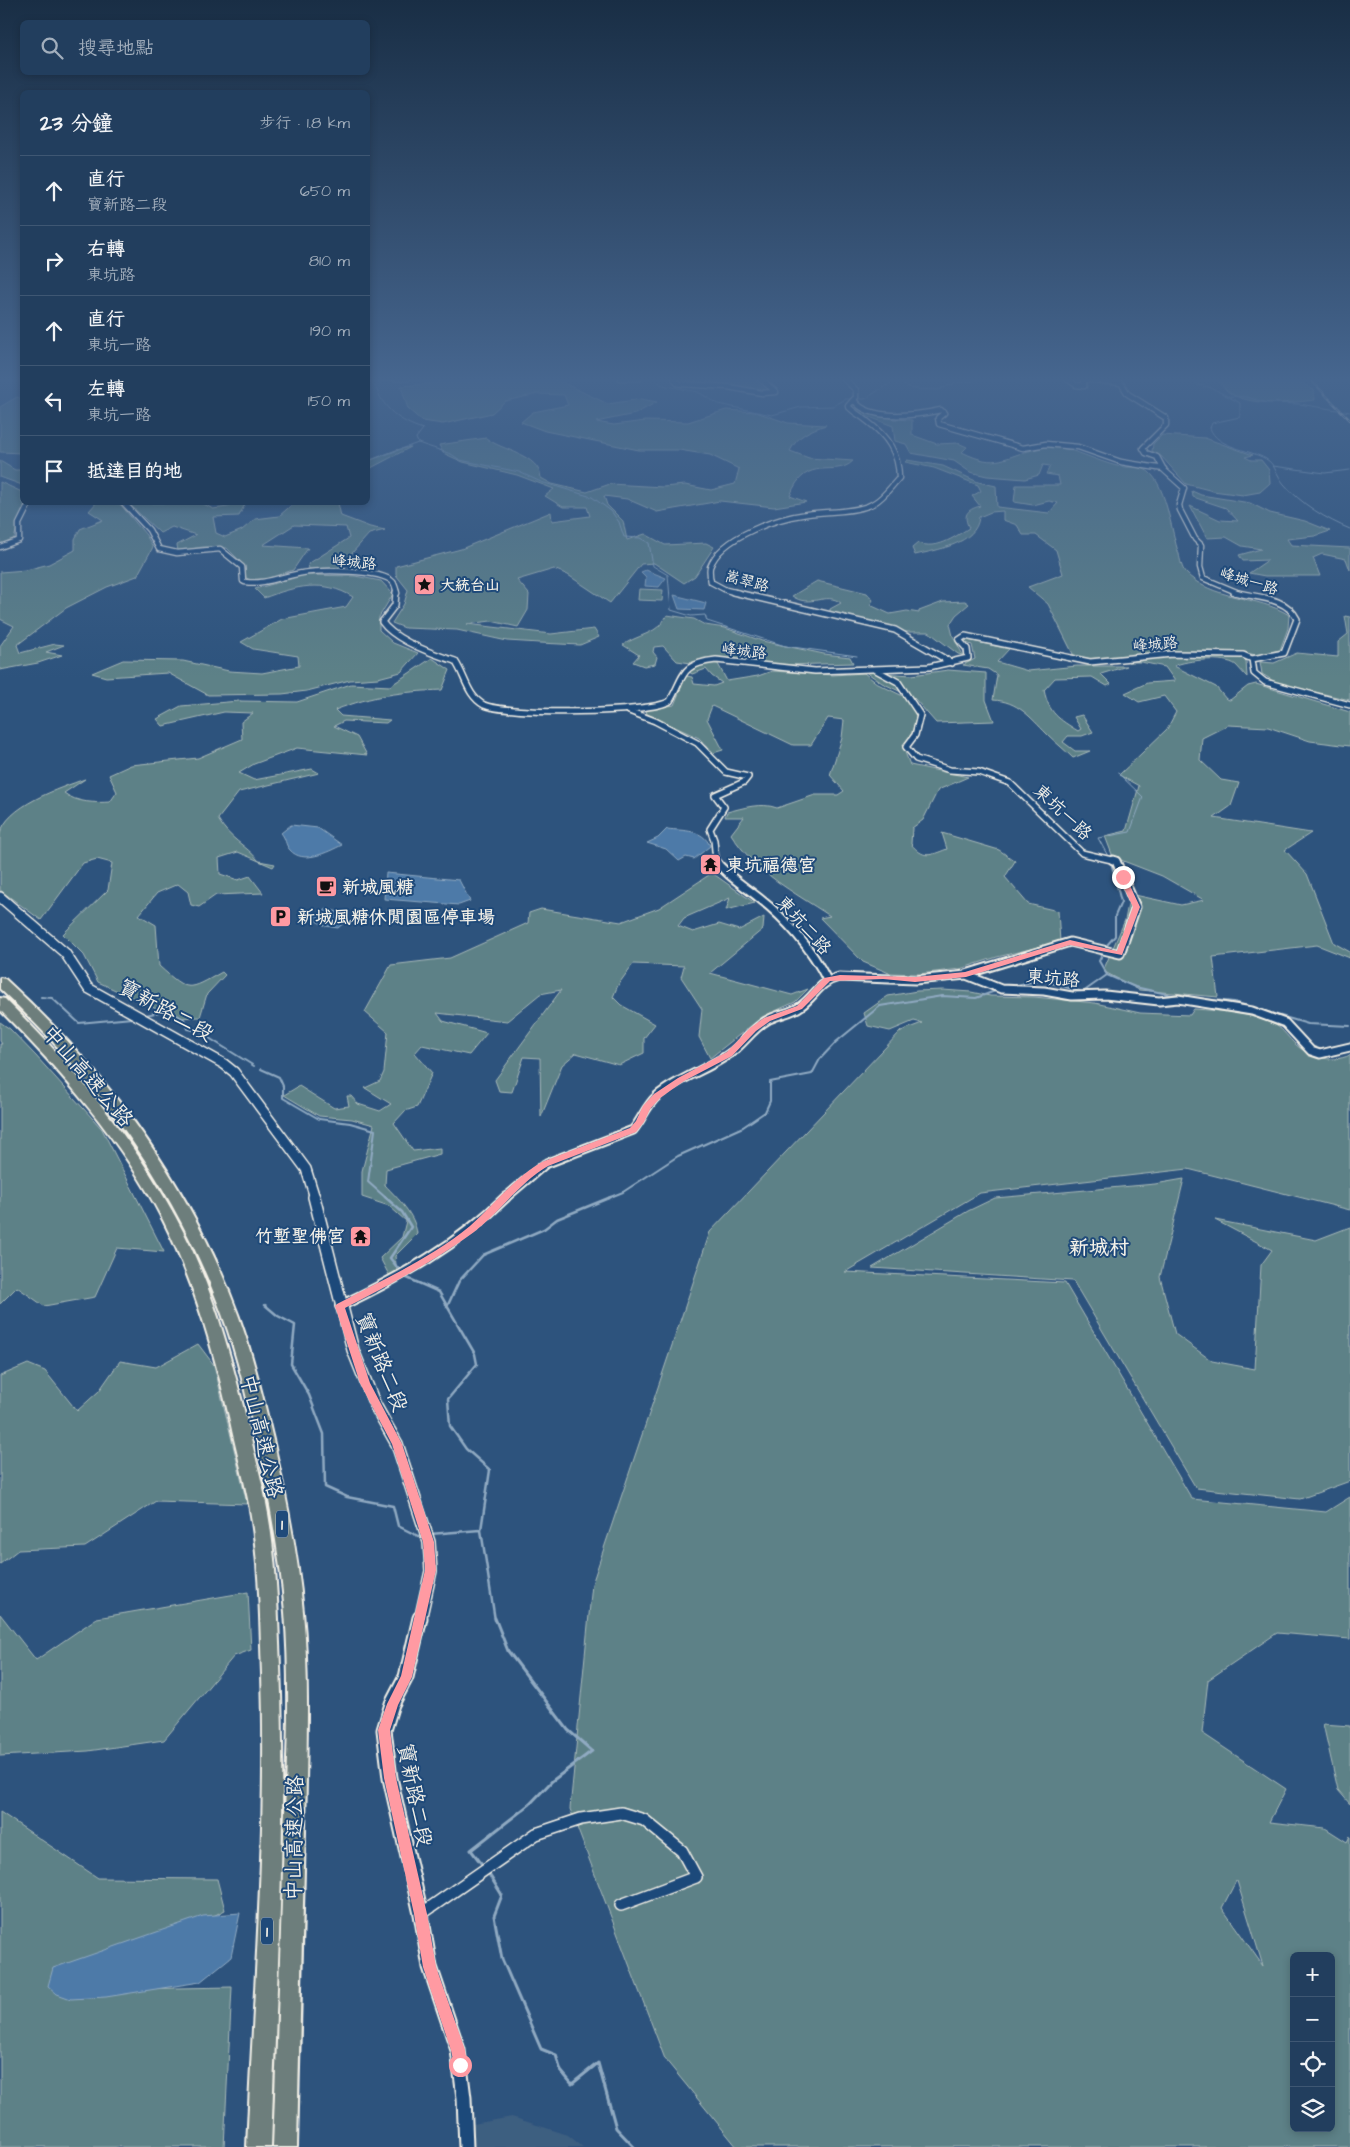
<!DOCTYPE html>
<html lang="zh-TW">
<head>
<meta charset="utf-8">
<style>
	body { margin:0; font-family:"Architects Daughter","LXGW WenKai TC",sans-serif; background:#2a4564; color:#f1f3f6 }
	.controls { position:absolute; right:15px; bottom:15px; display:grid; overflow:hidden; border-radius:8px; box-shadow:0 2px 8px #0003 }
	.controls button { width:45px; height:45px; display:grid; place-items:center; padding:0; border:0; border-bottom:1px solid #3f5773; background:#223e5e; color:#f1f3f6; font:25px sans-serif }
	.stop { position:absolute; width:15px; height:15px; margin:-11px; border:4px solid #ff9aa2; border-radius:50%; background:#fff }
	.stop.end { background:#ff9aa2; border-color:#fff; box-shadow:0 1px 5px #0008 }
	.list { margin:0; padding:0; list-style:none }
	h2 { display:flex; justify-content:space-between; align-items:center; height:65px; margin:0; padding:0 20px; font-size:21px }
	h2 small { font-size:16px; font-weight:400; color:#a2aebc }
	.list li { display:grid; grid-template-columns:32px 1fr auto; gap:15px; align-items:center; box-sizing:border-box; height:70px; padding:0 20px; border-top:1px solid #3f5773 }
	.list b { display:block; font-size:19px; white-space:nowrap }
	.list p { margin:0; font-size:16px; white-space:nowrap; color:#a2aebc }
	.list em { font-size:16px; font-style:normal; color:#a2aebc }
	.icon { flex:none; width:28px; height:28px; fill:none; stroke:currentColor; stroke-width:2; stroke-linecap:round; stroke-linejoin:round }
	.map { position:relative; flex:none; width:1350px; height:2147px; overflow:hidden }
	.search { position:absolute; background:#223e5e; box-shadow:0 2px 8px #0003; left:20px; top:20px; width:350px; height:55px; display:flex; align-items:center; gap:12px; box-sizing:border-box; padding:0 18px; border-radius:8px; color:#a2aebc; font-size:19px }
	.panel { position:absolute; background:#223e5e; box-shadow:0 2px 8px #0003; left:20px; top:90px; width:350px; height:415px; border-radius:8px }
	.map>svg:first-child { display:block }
</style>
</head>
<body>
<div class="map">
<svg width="1350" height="2147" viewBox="0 0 1350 2147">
	<rect width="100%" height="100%" fill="#2d537d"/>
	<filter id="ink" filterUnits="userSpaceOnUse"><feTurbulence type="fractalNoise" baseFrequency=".02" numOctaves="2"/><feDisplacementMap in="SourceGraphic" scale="10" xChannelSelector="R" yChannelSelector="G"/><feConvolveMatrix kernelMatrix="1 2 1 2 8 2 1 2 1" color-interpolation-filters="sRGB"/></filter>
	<g filter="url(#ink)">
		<path fill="#3e5e80" d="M512,2117L568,2135L583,2147H474L473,2124Z"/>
		<path fill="#5d8187" stroke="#a8b9b8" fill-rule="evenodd" d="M445,378H553L608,404L641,399L657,402L635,414L596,422L614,425L645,421L688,422L726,410L756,412L788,423L826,425C810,430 798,435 790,451L809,458L853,461C835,479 806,453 790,496L806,502L774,507L720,501L657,512L627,499L604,496L607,505L623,521L627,540L645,534L665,545L706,543L714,547L695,576L684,583L654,563L641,564L610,603L568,575L554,569L517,580L529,594L528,610L518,627L491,621L467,624L551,634L594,629L599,637L580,645L540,643L507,641L457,630L405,628L392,623L404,604L408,590L396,575V566L461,549L551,512L552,521L590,516L587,507H563L545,496L554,489L517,475L463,462L443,453L439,445L486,438C502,451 539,454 541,478L552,484L587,492L610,484L663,487L685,485L711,490L735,484L739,469L710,455L679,450H639L545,431L521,422L533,412L568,405L564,395L538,394L505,401L492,413L443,424L422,421L408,409L401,386L437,383Z
			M682,378H755L757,383L766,390C753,390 742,387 730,385C714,382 696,385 682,378Z
			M1211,378H1293L1314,390L1315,400C1291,403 1247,407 1227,391C1224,388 1220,383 1218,379Z
			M17,397L22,399V453L0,452V407Z
			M854,408L893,419L912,420V435L937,444L958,443L967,447L962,452C998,470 1003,456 1037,449C1042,448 1048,446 1052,447C1074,448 1096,461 1117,466C1125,468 1136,466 1144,469C1166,478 1171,533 1179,554C1180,560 1182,568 1185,572C1212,601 1258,595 1289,615L1288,628L1280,650L1256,655L1242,652L1165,651L1106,659L1080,660L1074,656L1048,604L1028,587L1063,574L1056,550L1036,535H1023L1017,525L1003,520V511L991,512L979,517C977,544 936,550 915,555L912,548L918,543C937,550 953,538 969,528C963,515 966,510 980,506L972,496L981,491L978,485L934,468L905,462L907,460L943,466L978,482L996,486L997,507L1049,513L1058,503L1049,501L1033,505L1014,502L1016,485H1060L1058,476L1046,474L1050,466L1043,465L1039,475L1025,479L987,476L970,472L954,461L911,453L906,444L895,441L893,426L859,413Z
			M1162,435L1205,438L1253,455L1245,457L1251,460H1261L1269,470L1270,483L1260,492L1243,495L1213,491L1186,484L1162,457L1152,451L1153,444Z
			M411,447L371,468L368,471V461L396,450Z
			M0,461L15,470H22V485L0,477Z
			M0,482L22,492V502L25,503L13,541L0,545Z
			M1192,491L1201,495L1250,503L1270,513L1305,521L1330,531L1315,536L1287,539L1291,545L1350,548V570L1346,559L1322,554L1313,558L1320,576H1265L1249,573L1268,560L1243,561L1239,555L1261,549L1242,546L1226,537L1207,538L1190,506L1220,520L1238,521L1226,508L1193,497Z
			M97,502L120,504L146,535L153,547L137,576L107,587L66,608L17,645L20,653L55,644L64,645L46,652L62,655L38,663L0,670V646L14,626L0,619V572L26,570L49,564L75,550V539L80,529L103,520L89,511Z
			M295,502L338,503L341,516L370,527L385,530L369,534L344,562L343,567L309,569L308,564L349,538L346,527L294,525L263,545L308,548L293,570L257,582L246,578L245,566L227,548L203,547L178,551L177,545L196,535L172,527L160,533L128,503H202L213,509L228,507L233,503L245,504L239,516L213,517L216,533L225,537L242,530L255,519L279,516Z
			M305,575L355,576L381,581L393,594L379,617V630L393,643L418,653L401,672L378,678L350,680L307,691L282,694L208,695L168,673L106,677L92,673L123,660L183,661L229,671L262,673L299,666L298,656L253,649L241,642L282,619L346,607L353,597C324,579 295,586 264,598L255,589Z
			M817,581L867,593L873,600L870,605L890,614L907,611L919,613V611L943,602L965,601L969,604L956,615L950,624L953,636L963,655L958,654L929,632H903L830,612V609L841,603C826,591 810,609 792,596Z
			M639,589L663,590L662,601L638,600Z
			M667,615L694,619L705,625L725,628L762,641L824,654L850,657L853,663L786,665L718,657L704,658L691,663L677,661L663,646L654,647L653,652L657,657L655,664L644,666L633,662L639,655L623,645C641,633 657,635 667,615Z
			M1345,616L1350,617V700L1277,683L1262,674L1260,662L1274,663L1297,653L1338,657V642L1348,634Z
			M967,640L1009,649L997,662L1028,671L1077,666H1127L1101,674L1111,684L1107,686L1092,677L1055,678L1044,690C1049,714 1059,719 1078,731L1081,729L1074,717L1082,715L1093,732L1082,736H1068L1063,742L1075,751H1090L1073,758C1065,750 1055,742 1047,734C1030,717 1018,701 993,700L997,675L988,669L963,665L975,659L972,645L964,642Z
			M1223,656L1243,658L1246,661L1247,677C1243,673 1240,669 1236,665C1225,656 1186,660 1174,666L1216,687L1226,699L1230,700L1248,686L1256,684L1350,712V746L1310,741L1268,727L1228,725L1202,738L1200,760L1221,780L1239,783L1231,806L1214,818L1311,833L1285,850L1307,874L1334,943L1350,952V958L1317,945L1213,957L1218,997L1139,990L1103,971L1125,920L1130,894L1181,905L1204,900L1162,876L1113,857L1105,836L1126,831L1139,786L1119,775L1167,729L1176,712L1164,696L1139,702L1125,693L1147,683L1175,681L1165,667L1141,662H1128L1169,657Z
			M432,658L450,670L442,690C400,692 374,695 335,710L341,716L390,720L386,723L344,721L334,726L357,737L367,755L297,748L254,764L239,773L254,780L312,769L319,773L239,792L218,819C230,840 245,844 259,861L275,864L273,867L238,852L219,858L220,874L238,880L250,876L263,893L216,895L199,907L191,905L188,892L178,884L157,893L139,915L156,925L159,966C189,993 188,991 222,972L225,975L207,994L200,1017L176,1018L98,982L84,955L63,934L108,890L112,863L97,859L83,863L41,920L0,890C0,873 0,853 0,835C5,806 60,788 85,779L64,793C77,803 95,803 110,802L117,792L109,775L131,765L198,758L242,739L241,722L253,713L224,712L163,726L157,719L181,706L239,701L297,702L351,684L390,686Z
			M709,663L718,664L727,681L758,676L772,671L833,675L864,673L878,684L909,699L918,721L912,735L903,747L910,765L968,777L938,790L923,820L912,828L911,844C924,859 929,856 947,849L942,833L999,850L1015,861L1005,877L1028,904L1058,911L1060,942L997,957L960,969L919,974L889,973L863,962L820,918L830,916C792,891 756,873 731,834L744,817H725L727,812C743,808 761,802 777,808L815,795H838L844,791L830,775L842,738L844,720L828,718L811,745H793L712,706L707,719L723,750L713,753L699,738L647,714L646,710L674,705L686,676L692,677L694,684L714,686L722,683L712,676L706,669L692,674L688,671Z
			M948,670L986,673V700L994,721L936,723L914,698L882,683L866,672L912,675Z
			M712,873L755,903L726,910L730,898L684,918L678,926L693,932L719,924L739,930L764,917L763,929L710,973L792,995L808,989L795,1002L762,1017L710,1058L699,1037L702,1009L681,977L684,966L633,964L618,985L613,997L621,1005L655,1024L644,1038V1053L619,1065L576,1053L562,1065L541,1117L540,1058L524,1057L512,1092L499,1091L495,1080L561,990L540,994L507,1021L437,1013L443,1021L487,1033L469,1055L422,1045L415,1053L432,1073L417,1107L405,1111L394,1123L413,1151L440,1148V1154L386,1169L385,1185C398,1199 415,1214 417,1234L395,1256L397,1272L389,1275L380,1258L402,1237L406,1221L389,1206L362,1197V1171L374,1125L352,1119L319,1116L284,1095L299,1086L334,1108L349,1106L347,1096H351L358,1104L380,1111L391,1104L365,1088L380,1081L384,1072L388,1032L365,1012L391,965L450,958L528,923L529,913L541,909L621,922L659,908Z
			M943,990L971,992L990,996L1034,997L1095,1003L1140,1013L1190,1015L1194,1009C1222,1011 1247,1012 1273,1024C1281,1027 1287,1036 1293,1042C1308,1057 1331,1064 1350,1055V1210L1188,1169L980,1193L845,1272L1065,1283L1192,1499L1326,1512L1350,1497V1639L1277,1633L1208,1680L1202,1733L1286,1789L1269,1822L1325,1828L1347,1842L1350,1836V2147H737L665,2059L570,1809L592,1584L710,1232L901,1031L922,1023L914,1021L890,1031L868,1026L864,1013L888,996L917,991ZM1236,1881H1237L1263,1966L1222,1908ZM1294,1956H1331V2128H1294Z
			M0,1022L10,1029L36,1056L102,1129L164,1252L117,1248L95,1297L44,1306L17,1287L0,1304V1044H2L0,1041Z
			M1184,1179L1160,1277L1175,1334L1212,1361L1255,1369L1261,1265L1272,1250L1215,1220L1316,1240L1350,1227V1481L1300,1499L1196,1488L1073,1281L872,1268L968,1211L995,1198L1155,1184Z
			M198,1344L214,1365L247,1504L156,1501L85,1547L18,1550L0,1564V1376L28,1364L45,1371L77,1411L99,1391L120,1361L156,1367Z
			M248,1592L251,1650L234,1656L164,1740L88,1751L0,1756V1614L36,1660L97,1618Z
			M1323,1724L1350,1726V1804L1338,1790Z
			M0,1812L98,1878L217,1879L225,1910L115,1966L124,1989L232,1987L224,2147H0Z"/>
		<path fill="#4d7aa8" stroke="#90aac2" d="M646,570L666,578L659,587L645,586L646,577L641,572Z
			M674,595L706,603L704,610L679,609Z
			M291,825L318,828L342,845C328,852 303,865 290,850C285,845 286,838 281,833Z
			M667,829C684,831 703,829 710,846L694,859L686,857L679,861L666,849L647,843L658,838Z
			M386,873L459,880L470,901L459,905L384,899Z
			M327,909L343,913L347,917L346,921L338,928L326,926L312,919Z
			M240,1913L231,1957L200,1982L106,1997L71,1999L57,1994L48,1986L53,1968L203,1916Z"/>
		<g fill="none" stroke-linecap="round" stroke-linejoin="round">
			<path stroke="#90aac2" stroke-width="1" d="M653,378L662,385L698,392L718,404L772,415L801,407L833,406L846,399H865L890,383L897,382L914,389L938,390L955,383L979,380L976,378
				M1171,378L1212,388L1240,403V417L1212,423L1210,428C1217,448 1249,449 1266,459C1275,464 1277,476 1284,484C1300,503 1327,520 1350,529
				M381,380L375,385C383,409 400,422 423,429L416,438L418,443L451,454L460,460L519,472L541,482L592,497L611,511L619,522L624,537L640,538L649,543L653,566L668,575L671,610L691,616L705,615L707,621L785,646L857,656
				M1229,396L1247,397L1267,403L1299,404L1350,412
				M368,461L418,443
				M1273,466L1325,473L1350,470
				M1109,858L1098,838L1130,832L1143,797L1118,773"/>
			<path stroke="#90aac2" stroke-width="2" d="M1107,975L1099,961L1107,945L1115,936V916L1121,902L1111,862
				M1007,987L1041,980L1083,992L1107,975L1135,987L1176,996
				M41,997L52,998L79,1023L132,1018
				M1194,998L1234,1002L1308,1024L1350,1026
				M146,1015L169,1010L184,1019L188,1029L193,1030
				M201,1033L254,1066
				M261,1069L279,1077L283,1086V1098L319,1119L350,1123L375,1130L368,1182L386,1198
				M608,1198L623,1192L678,1156L743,1127L765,1112L770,1101V1082L812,1074L820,1059L836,1042L880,1006L942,996L976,998L998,990"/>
			<path stroke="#90aac2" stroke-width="2.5" d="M385,1197L402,1212L411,1227L390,1258L400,1271
				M405,1277L439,1292L475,1354L477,1364L448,1399L450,1426L466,1449L490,1470L481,1530L495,1620
				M265,1305L278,1316L295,1325L291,1364L309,1395L324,1434L325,1487L347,1497L393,1506L398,1526L418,1536L423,1535
				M447,1307L459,1281L483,1255L544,1229L557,1219L611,1197
				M430,1534L480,1530"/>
			<path stroke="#90aac2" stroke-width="3" d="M481,1863L471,1850L530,1804L552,1781L592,1751L568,1730L508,1651L495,1618
				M490,1876L502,1895L494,1916L502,1959L541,2049L556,2055L561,2071L572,2084L598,2063L616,2128L634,2147"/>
			<defs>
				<path id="minor-far4" d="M381,378H408
					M620,378H639
					M674,378L677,383L683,384L728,387L762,393L776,392L759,378
					M1066,378L1076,385L1084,386L1083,379L1121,383L1128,394L1166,418V425L1143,448L1146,453L1157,457L1164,470L1184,488L1179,505L1180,510L1195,539L1201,545L1200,567L1203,578L1239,593
					M854,400C868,422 918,415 941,410L944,413L938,418L939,424L1023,448L1046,444L1078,447L1121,462L1164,469
					M123,502L149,530L159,549L177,553L220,549L242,567L243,581L245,582C265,585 282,576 302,573C319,570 381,569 393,582C395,585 396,590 397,593
					M0,547L19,540V524L30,502
					M738,593L726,590L711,582C710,577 709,572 710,567C721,536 778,518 807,514C827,511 849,513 868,506C881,501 890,488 899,478C899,453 887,436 867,421C861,416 853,412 848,406L856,397V390L843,378"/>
				<path id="minor-far3" d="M396,592L395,605L382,622C395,641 433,654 455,661C465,675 467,696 484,705C506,715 651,714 670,701C685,675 680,664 716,660L815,671L929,667L968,658L967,649L959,640L965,636L1090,662L1172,654L1243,655L1252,659L1254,673L1265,682L1350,705
					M733,592L895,630L952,663
					M1234,592C1255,598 1286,596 1297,619L1284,653L1252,659
					M876,670L898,682L920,715L915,735L906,747L916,759L950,770L979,772L1010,783L1082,853L1116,861
					M629,711L655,721L697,743L726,772L748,777L744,782L715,795L724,807L710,829L714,840L716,861"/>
				<path id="minor-far2" d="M715,860C727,876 743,885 759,898C786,919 812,949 827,980
					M966,974L1070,942L1120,954L1136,907L1116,861L1113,860
					M505,1198L545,1164L633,1130C642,1119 646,1106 657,1096C678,1078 707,1070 729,1054C743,1045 751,1030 766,1021C776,1014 791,1014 801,1006C816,995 819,982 839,977L915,980L966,975L1001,989L1044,991L1072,996L1105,995L1159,1001L1178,999L1252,1011L1285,1023L1311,1051L1320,1054L1350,1047"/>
				<path id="minor-far1" d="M340,1306C401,1277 458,1245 506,1197"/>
				<path id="minor" d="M421,1914L536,1834L581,1819L621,1813L644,1820L682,1851L696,1877L621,1905"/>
				<path id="tertiary-far2" d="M0,897L65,953L88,988L224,1064L234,1072L306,1169L315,1198"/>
				<path id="tertiary-far1" d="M314,1197L353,1350L375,1405L397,1444L429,1542L431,1571L420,1620"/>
				<path id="tertiary" d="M420,1618L406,1677L392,1704L384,1730L390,1778L421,1914L430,1967L458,2050L464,2098L466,2147"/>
				<path id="motorway" d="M0,978L5,979C108,1073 191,1185 239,1317C254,1359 264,1402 274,1444C287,1500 298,1556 303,1612C310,1685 306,1759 305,1832C302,1937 299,2042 297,2147H273C277,2043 281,1940 284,1836C287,1762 291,1687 285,1612C280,1557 270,1501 258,1447C248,1402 238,1357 222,1314C176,1188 98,1080 0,989Z
					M0,998L5,999C71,1064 130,1134 175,1216C210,1279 229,1349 246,1418C254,1454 265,1490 270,1526C277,1573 278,1620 280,1667C287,1827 276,1987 271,2147H247C254,1989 267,1832 262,1674C260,1623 260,1572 252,1522C247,1488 237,1455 230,1421C214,1352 195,1284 163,1220C122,1141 62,1072 0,1010Z"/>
			</defs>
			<use href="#minor-far4" stroke="#f4f1e8" stroke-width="7"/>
			<use href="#minor-far3" stroke="#f4f1e8" stroke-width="8"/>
			<use href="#minor-far2" stroke="#f4f1e8" stroke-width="11"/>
			<use href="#minor-far1" stroke="#f4f1e8" stroke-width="12"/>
			<use href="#minor" stroke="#f4f1e8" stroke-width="14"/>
			<use href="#tertiary-far2" stroke="#f4f1e8" stroke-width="12"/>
			<use href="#tertiary-far1" stroke="#f4f1e8" stroke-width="14"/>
			<use href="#tertiary" stroke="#f4f1e8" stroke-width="17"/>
			<use href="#motorway" stroke="#f4f1e8" stroke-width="4"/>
			<use href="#minor-far4" stroke="#1f4a7a" stroke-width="4.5"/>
			<use href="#minor-far3" stroke="#1f4a7a" stroke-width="5"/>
			<use href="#minor-far2" stroke="#1f4a7a" stroke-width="7"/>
			<use href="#minor-far1" stroke="#1f4a7a" stroke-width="8"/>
			<use href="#minor" stroke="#1f4a7a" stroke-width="11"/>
			<use href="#tertiary-far2" stroke="#1f4a7a" stroke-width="9"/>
			<use href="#tertiary-far1" stroke="#1f4a7a" stroke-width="11"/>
			<use href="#tertiary" stroke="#1f4a7a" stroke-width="13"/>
			<use href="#motorway" fill="#6d7e7c" fill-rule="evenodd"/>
			<defs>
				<path id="rail" d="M1309,378L1350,420"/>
			</defs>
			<use href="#rail" stroke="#f4f1e8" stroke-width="2.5"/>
			<use href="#rail" stroke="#1f4a7a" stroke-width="1" stroke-dasharray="4" stroke-linecap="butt"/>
		</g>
	</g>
	<linearGradient id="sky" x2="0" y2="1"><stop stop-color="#192e45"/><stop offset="0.56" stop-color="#46668f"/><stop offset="1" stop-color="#46668f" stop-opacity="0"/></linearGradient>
	<rect width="1350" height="678" fill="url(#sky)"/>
	<path fill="#ff9aa2" d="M1123,874L1126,877L1140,907L1122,955L1070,945L966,977L915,982L883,979L830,981L802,1009L770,1021L756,1031L732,1056L684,1081L660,1098L650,1109L644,1122L636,1132L548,1166C519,1183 500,1212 474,1232C433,1262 389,1285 345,1308L370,1383L402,1444L434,1542L436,1570L412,1677L398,1705L390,1730L396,1778L427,1914L436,1967L465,2050L467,2065L465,2070L460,2072L455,2070L451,2050L423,1967L414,1914L384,1778L378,1730L387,1704L401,1676L425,1570L423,1542L392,1444L360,1383L335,1306L337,1304C381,1281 431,1258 470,1226C494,1205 514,1178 542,1162L630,1128L636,1121L643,1106L654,1094L678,1078L727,1052L750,1028L764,1018L797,1006L824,978L840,975L915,977L965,972L1070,940L1117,951L1133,907L1119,877Z"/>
	<defs>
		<symbol id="sight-square" viewBox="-11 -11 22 22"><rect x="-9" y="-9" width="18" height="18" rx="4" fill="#ff9aa2" stroke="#1f4a7a"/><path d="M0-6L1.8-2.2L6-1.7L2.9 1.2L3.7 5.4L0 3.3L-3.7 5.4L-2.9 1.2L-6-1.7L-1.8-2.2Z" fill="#111"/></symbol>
		<symbol id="temple-square" viewBox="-11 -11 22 22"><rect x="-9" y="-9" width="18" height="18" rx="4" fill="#ff9aa2" stroke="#1f4a7a"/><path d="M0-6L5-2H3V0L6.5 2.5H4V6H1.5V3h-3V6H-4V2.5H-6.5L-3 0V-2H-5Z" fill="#111"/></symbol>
		<symbol id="cafe-square" viewBox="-11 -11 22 22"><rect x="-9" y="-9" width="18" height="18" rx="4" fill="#ff9aa2" stroke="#1f4a7a"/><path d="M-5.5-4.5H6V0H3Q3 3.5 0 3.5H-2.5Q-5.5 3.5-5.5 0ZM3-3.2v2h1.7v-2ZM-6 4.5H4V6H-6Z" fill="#111"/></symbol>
		<symbol id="parking-square" viewBox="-11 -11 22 22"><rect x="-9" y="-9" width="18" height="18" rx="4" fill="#ff9aa2" stroke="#1f4a7a"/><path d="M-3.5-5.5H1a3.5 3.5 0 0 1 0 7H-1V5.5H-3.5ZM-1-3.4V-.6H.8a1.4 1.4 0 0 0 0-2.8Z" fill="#111"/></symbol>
	</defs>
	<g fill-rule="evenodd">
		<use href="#sight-square" x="412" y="572" width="25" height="25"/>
		<use href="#temple-square" x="698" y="852" width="25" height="25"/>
		<use href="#cafe-square" x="314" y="874" width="25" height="25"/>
		<use href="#parking-square" x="268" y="904" width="25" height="25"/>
		<use href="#temple-square" x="348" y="1224" width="25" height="25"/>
	</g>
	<g text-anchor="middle" stroke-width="4" stroke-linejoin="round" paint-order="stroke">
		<g font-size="15" fill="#f4f1e8" stroke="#1f4a7a">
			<text transform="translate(354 562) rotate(5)" y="5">峰城路</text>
			<text transform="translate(747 581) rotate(15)" y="5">嵩翠路</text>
			<text transform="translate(1249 581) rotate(17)" y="5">峰城一路</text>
			<text transform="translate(1155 644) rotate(-5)" y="5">峰城路</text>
			<text transform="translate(744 651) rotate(6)" y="5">峰城路</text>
		</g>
		<g font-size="15" font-weight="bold" fill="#f4f1e8" stroke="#1f4a7a" text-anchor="start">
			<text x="440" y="590">大統台山</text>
		</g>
		<g fill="#1f4a7a" stroke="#b4bfc7" stroke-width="1">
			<rect x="276" y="1510.5" width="12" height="27" rx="4"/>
			<rect x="261" y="1917.5" width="12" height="27" rx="4"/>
		</g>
		<g font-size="16" font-weight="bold" fill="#f4f1e8">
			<text x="282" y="1530">1</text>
			<text x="267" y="1937">1</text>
		</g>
		<g font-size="18" fill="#f4f1e8" stroke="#1f4a7a">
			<text transform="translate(1063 812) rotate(43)" y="6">東坑一路</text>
			<text transform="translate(804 925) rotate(48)" y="6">東坑二路</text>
			<text transform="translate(1053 978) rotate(5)" y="6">東坑路</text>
		</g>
		<g font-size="18" font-weight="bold" fill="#f4f1e8" stroke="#1f4a7a" text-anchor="start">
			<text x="726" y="871">東坑福德宮</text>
			<text x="342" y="893">新城風糖</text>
			<text x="297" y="923">新城風糖休閒園區停車場</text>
			<text x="345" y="1242" text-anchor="end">竹塹聖佛宮</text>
		</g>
		<g font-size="20" font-weight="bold" fill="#f4f1e8" stroke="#1f4a7a">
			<text x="1099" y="1254">新城村</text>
		</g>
		<g font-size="21" fill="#f4f1e8" stroke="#1f4a7a">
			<text transform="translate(166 1010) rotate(29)" y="7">寶新路二段</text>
			<text transform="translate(88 1076) rotate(49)" y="7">中山高速公路</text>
			<text transform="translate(382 1362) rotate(68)" y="7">寶新路二段</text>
			<text transform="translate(262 1436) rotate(77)" y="7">中山高速公路</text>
			<text transform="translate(415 1795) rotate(79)" y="7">寶新路二段</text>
			<text transform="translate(294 1838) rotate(-89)" y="7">中山高速公路</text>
		</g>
	</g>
</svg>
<div class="controls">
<button>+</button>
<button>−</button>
<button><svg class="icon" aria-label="locate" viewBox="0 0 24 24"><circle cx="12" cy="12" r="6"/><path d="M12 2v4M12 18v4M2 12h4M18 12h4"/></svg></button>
<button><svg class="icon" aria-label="layers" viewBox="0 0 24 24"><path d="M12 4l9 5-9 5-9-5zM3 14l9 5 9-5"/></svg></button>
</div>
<div class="stop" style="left:460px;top:2065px"></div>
<div class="stop end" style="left:1123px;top:877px"></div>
<div class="search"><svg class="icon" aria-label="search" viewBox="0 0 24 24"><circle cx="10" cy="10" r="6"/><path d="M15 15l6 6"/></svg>搜尋地點</div>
<section class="panel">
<h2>23 分鐘<small>步行 · 1.8 km</small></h2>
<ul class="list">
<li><svg class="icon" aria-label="ahead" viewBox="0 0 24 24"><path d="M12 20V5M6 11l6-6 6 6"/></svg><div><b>直行</b><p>寶新路二段</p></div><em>650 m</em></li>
<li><svg class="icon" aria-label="right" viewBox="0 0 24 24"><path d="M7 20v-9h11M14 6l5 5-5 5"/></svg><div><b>右轉</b><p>東坑路</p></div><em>810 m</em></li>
<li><svg class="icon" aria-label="ahead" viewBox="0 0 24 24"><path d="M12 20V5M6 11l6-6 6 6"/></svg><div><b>直行</b><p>東坑一路</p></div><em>190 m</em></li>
<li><svg class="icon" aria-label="left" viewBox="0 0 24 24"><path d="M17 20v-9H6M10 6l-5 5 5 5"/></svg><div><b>左轉</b><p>東坑一路</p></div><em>150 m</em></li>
<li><svg class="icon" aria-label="arrive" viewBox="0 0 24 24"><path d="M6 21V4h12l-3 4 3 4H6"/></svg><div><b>抵達目的地</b></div></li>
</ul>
</section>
</div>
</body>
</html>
